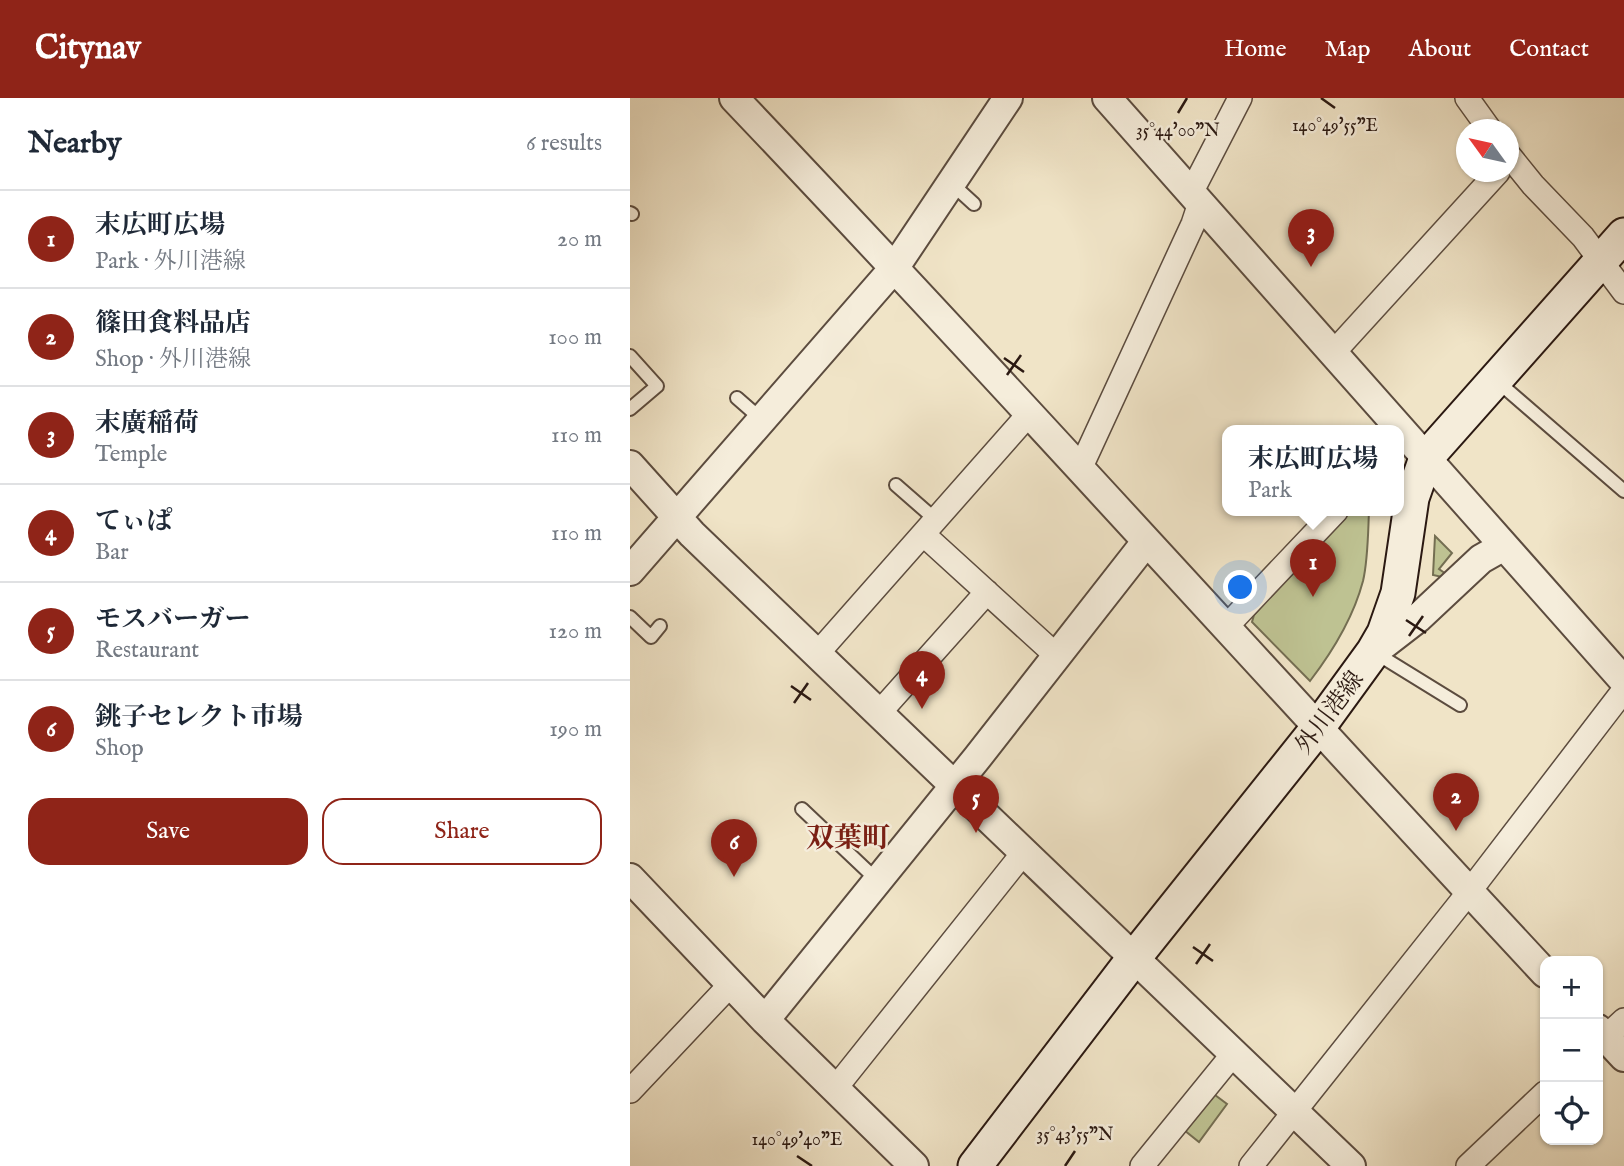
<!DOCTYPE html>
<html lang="en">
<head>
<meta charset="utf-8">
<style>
	body { margin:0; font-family:"IM FELL English","Noto Serif JP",serif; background:#f6f6f7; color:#1f2937 }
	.controls { position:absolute; right:21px; bottom:21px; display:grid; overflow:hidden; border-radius:14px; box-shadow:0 2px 5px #0004 }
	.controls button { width:63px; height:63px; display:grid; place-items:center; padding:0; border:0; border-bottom:2px solid #e0e1e3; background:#fff; color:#1f2937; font:35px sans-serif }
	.compass { position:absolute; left:826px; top:21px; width:63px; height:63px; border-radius:50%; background:#fff; box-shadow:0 2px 5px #0004; rotate:303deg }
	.you { position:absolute; left:611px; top:490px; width:24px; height:24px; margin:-18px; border:5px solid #fff; border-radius:50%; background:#1a73e8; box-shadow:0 0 0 10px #1a73e833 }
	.badge { display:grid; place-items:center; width:46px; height:46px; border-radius:50%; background:#8f2418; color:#fff; font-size:23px; font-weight:700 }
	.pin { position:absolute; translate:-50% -58px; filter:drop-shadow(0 2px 4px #0008) }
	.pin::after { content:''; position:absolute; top:37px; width:24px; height:21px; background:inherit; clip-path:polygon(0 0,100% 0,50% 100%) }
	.popup { position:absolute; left:592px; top:327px; width:182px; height:91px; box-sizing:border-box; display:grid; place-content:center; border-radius:14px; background:#fff; filter:drop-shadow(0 2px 5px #0005); font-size:23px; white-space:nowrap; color:#747a83 }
	.popup b { font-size:26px; color:#1f2937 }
	.popup::after { content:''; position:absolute; left:50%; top:100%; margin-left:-14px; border:14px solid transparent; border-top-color:#fff }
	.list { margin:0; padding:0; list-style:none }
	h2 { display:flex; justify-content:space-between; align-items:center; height:91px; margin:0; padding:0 28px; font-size:30px }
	h2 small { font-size:23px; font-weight:400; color:#747a83 }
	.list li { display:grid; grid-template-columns:46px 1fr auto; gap:21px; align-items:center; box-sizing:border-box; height:98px; padding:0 28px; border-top:2px solid #e0e1e3 }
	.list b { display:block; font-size:26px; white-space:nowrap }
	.list p { margin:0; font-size:23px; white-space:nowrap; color:#747a83 }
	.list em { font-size:23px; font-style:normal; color:#747a83 }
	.actions { display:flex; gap:14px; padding:21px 28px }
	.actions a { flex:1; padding:16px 0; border:2px solid #8f2418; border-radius:21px; text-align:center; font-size:24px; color:#8f2418 }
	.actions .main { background:#8f2418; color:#fff }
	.icon { flex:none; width:38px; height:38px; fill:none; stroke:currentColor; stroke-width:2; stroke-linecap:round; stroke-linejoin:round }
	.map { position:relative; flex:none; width:994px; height:1068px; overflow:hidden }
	header { display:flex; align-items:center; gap:42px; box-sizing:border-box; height:98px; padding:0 35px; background:#8f2418; color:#fff }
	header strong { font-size:33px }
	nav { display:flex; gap:38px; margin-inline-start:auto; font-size:24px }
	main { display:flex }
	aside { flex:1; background:#fff }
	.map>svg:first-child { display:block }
</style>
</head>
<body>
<header>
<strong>Citynav</strong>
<nav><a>Home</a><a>Map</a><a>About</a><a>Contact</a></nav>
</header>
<main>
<aside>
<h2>Nearby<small>6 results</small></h2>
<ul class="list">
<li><span class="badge">1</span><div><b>末広町広場</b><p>Park · 外川港線</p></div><em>20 m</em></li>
<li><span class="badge">2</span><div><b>篠田食料品店</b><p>Shop · 外川港線</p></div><em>100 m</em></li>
<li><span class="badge">3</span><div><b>末廣稲荷</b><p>Temple</p></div><em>110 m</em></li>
<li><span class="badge">4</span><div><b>てぃぱ</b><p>Bar</p></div><em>110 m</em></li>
<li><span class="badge">5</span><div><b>モスバーガー</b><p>Restaurant</p></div><em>120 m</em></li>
<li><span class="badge">6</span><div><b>銚子セレクト市場</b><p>Shop</p></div><em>190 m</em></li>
</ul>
<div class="actions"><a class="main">Save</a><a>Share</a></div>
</aside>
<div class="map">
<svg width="994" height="1068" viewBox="0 0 994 1068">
	<rect width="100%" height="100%" fill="#f0e4c7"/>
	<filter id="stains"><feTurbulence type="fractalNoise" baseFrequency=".00286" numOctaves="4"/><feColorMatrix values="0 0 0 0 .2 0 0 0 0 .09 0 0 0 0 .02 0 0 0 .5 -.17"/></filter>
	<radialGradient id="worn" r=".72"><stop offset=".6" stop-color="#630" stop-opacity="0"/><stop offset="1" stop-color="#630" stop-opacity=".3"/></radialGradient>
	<path fill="#bec292" stroke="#746e52" stroke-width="2" d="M719,413H739C738,435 738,462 733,483C723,521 703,553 680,583L622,524L624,517Z
		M805,438L822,455L809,471L816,476L812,479L803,477Z
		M581,994L597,1006L569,1044L554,1032Z"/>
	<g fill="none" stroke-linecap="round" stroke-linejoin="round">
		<defs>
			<path id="service" d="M321,85L344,106
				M0,115L2,116
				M0,258L27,288L0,311
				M867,283L994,393
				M107,300L131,321
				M266,387L306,422
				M0,519L21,539L30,528
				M744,554L830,607
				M172,711L248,783"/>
			<path id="minor" d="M837,0L860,32
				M878,56L903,87L953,139L994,194
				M561,95L610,0
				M703,255L868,74
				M450,371L563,126L570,105
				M293,436L428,559
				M595,530L706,413
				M187,556L399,316
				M249,615L357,494
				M968,946L994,922
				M204,992L394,754
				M0,993L101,886
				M512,1068L604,955
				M621,1068L839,794L994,592
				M838,1068L915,995"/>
			<path id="tertiary" d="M104,0C378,288 644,584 915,875
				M477,0L994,583
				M0,367L62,436L721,1068
				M0,473L265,169L378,0
				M744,554L788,520L851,461L874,448
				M0,780L135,922L284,1068
				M135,922L347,660L516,444
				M968,931L994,959"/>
			<path id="secondary" d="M345,1068L504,860L687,631L743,554L754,535L768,495L782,400L796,360L994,137"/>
		</defs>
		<use href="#service" stroke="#5c4c3f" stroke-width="16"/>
		<use href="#minor" stroke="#5c4c3f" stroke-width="26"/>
		<use href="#tertiary" stroke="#5c4c3f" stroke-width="32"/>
		<use href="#secondary" stroke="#2b1912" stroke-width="37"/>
		<use href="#service" stroke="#f5eddb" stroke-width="12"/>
		<use href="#minor" stroke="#f5eddb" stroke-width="23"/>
		<use href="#tertiary" stroke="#f5eddb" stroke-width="28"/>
		<use href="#secondary" stroke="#f5eddb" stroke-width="33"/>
	</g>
	<path fill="none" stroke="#2b1912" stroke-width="2.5" d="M691,0L705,10M548,15L557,0M374,260L394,274M377,277L391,257M776,522L796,535M779,538L793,518M161,588L181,602M164,605L178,585M563,849L583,863M566,866L580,846M167,1058L182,1068M435,1068L445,1053"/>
	<g text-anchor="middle" stroke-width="5" stroke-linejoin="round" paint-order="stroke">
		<g font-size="24" fill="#2b1912" stroke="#f5eddb">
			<text transform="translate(699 614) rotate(-53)" y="8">外川港線</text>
		</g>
		<g font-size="28" font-weight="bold" fill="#7a1f14" stroke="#f5eddb">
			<text x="218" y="749">双葉町</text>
		</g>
	</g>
	<g font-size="18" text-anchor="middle" fill="#2b1912" stroke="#f5eddb" stroke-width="5" stroke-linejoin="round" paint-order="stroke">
		<text x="705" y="33">140°49'55"E</text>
		<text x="548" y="38">35°44'00"N</text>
		<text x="445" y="1042">35°43'55"N</text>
		<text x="167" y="1047">140°49'40"E</text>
	</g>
	<rect width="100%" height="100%" filter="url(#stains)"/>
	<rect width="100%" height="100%" fill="url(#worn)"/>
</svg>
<div class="controls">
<button>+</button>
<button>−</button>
<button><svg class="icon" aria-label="locate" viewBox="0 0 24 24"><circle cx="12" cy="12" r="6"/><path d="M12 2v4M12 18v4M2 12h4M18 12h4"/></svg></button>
</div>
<svg class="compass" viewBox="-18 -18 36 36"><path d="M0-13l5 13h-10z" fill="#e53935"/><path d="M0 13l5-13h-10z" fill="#747a83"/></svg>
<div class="you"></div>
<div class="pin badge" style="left:683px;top:499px">1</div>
<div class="popup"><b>末広町広場</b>Park</div>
<div class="pin badge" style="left:826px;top:733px">2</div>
<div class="pin badge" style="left:681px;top:169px">3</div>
<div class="pin badge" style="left:292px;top:611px">4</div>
<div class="pin badge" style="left:346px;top:735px">5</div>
<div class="pin badge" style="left:104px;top:779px">6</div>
</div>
</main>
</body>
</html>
